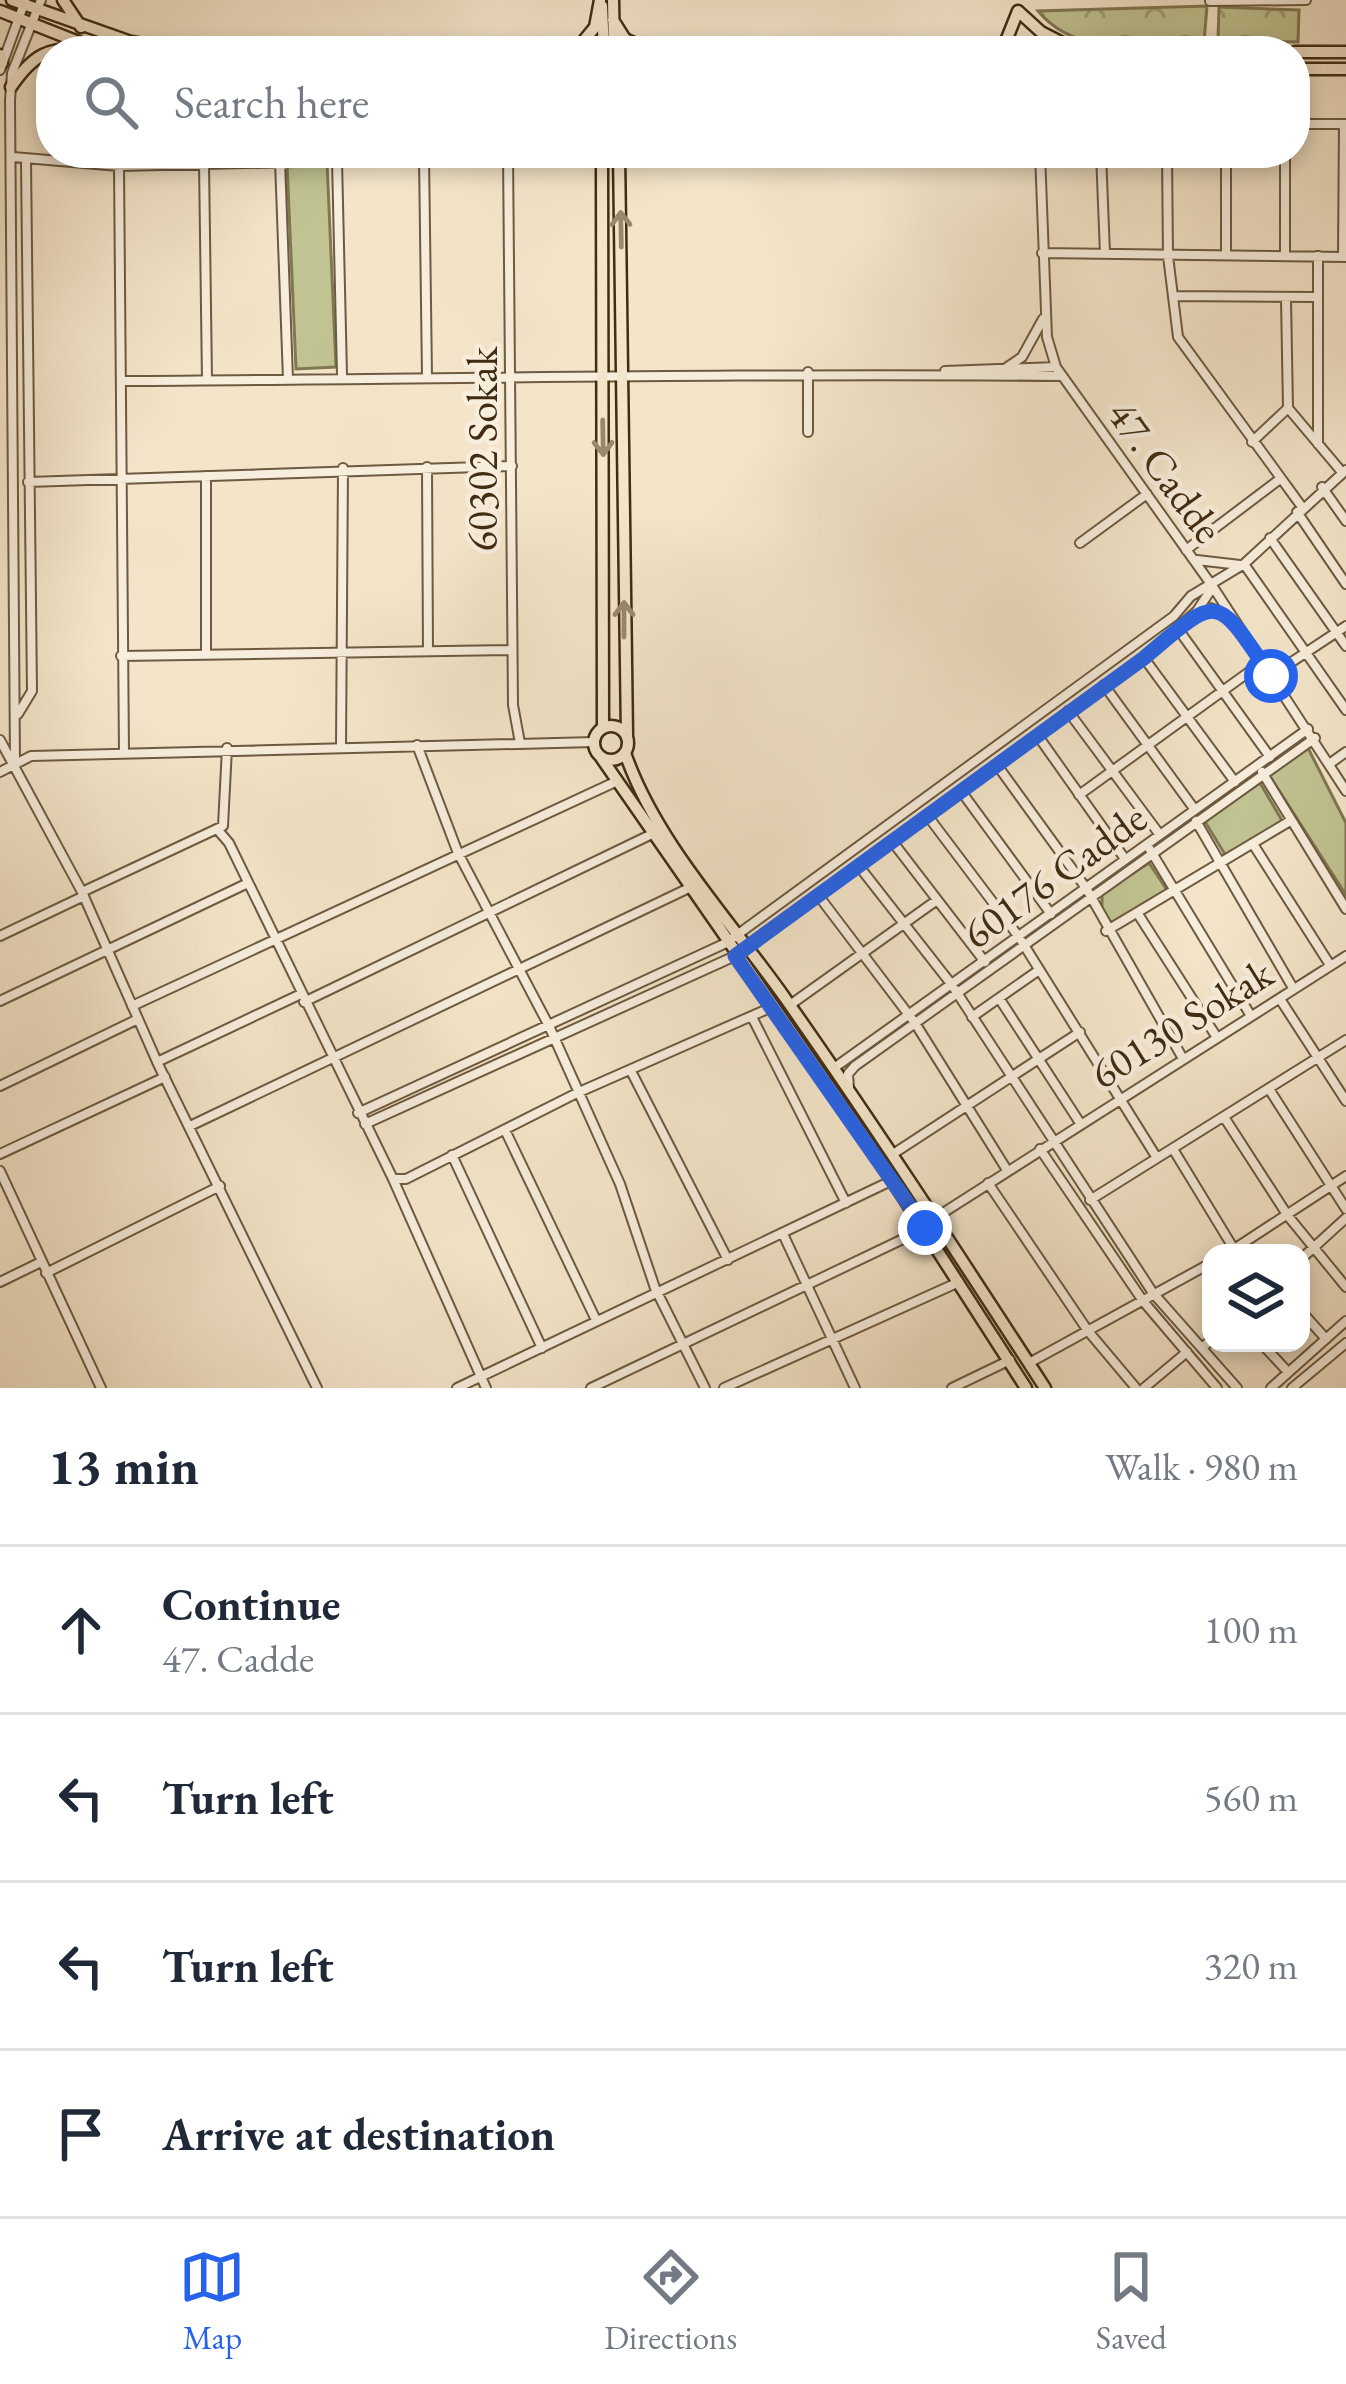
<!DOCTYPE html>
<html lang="en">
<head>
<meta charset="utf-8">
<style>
	body { margin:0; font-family:"EB Garamond",serif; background:#f6f6f7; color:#1f2937 }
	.controls { position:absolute; right:36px; bottom:36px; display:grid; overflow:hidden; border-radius:24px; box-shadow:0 6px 18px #0003 }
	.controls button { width:108px; height:108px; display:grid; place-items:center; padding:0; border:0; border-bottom:3px solid #e0e1e3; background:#fff; color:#1f2937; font:60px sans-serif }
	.stop { position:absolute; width:36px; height:36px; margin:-27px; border:9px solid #2563eb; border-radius:50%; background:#fff }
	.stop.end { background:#2563eb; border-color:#fff; box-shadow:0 3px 12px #0008 }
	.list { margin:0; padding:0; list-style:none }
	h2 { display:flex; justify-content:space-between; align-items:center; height:156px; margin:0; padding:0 48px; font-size:51px }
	h2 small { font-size:39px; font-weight:400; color:#747a83 }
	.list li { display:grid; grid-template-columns:78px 1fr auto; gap:36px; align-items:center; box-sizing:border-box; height:168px; padding:0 48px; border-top:3px solid #e0e1e3 }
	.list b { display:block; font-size:45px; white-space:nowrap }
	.list p { margin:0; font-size:39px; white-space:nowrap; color:#747a83 }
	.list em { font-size:39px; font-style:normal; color:#747a83 }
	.icon { flex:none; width:66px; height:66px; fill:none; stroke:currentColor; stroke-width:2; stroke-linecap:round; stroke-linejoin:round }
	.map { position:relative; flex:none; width:1346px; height:1388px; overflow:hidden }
	.search { position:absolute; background:#fff; box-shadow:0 6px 18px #0003; left:36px; right:36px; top:36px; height:132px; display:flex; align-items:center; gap:30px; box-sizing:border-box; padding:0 42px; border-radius:48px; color:#747a83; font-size:45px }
	.sheet { height:828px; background:#fff }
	nav { display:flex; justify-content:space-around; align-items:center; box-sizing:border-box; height:168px; border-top:3px solid #e0e1e3; background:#fff; font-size:33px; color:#747a83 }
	nav a { display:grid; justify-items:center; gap:6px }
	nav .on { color:#2563eb }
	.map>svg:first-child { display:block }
</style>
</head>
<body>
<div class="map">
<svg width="1346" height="1388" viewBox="0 0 1346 1388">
	<defs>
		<pattern id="forest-crowns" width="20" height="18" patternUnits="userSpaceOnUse" patternTransform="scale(3)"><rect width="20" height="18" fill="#c1c392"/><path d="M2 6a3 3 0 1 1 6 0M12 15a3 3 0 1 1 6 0" fill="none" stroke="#9e9f76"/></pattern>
	</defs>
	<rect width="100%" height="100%" fill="#f4e5ca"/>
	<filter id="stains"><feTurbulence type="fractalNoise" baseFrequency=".00167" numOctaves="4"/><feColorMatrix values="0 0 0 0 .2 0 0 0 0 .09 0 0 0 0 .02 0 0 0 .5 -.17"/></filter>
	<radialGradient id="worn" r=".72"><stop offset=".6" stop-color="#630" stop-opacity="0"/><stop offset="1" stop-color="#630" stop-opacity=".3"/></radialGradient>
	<path fill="url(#forest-crowns)" stroke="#807852" stroke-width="3" d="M1207,6L1204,42C1146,44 1079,60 1038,11Z
		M1219,7L1299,10L1298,42L1218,40Z"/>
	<path fill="#c1c392" stroke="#807852" stroke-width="3" d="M327,162L336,367L296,369L287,164Z
		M1308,748L1346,823V895L1269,775Z
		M1260,783L1283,822L1226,856L1204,820Z
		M1149,863L1167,890L1111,924L1102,909V893Z"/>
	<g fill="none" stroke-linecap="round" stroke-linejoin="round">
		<defs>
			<path id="minor" d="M1210,1L1306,0
				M0,70L25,1
				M1295,124H1346
				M508,153L513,705L520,743
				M1040,153L1047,337L1056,367L1213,587L1346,791
				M1101,153L1105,254
				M1167,153L1168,256L1178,337L1302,507
				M1285,153V256
				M13,157L119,166L508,157
				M424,157L427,376
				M337,160L342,375
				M280,161L288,379
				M204,163L207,380
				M119,166L124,753
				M1042,253L1346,257
				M1226,255V153
				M1343,257L1344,124
				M1174,296L1318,297V256
				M1318,297V444
				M1286,299L1288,408L1341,471
				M1006,368L1022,357L1043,319
				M945,371L1056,367
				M122,381C435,379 749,373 1062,376
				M808,432V372
				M1252,442L1288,408
				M427,467L428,651
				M206,476V654
				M28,482L512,466
				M1322,487L1346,521
				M1297,512L1346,584
				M1270,538L1346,646
				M1080,543L1147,494
				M1186,550L1280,479
				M1197,560L1240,565
				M1244,564L1346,710
				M1199,611L1210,608L1230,615
				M1178,629L1270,757
				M121,656L512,650
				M1144,658L1235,782
				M1272,675L1346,626
				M1104,685L1195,810
				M1068,711L1160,835
				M18,714L32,691L26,161
				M1038,736L1125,859
				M0,740L82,892L158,1064L317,1388
				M417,745L458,853L549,1026L620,1184L655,1288L705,1388
				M341,747L343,468
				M15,762L10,100L12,73L41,0
				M1332,762L1346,752
				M997,765L1086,888L1182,1057
				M0,772L31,756L594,742
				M1262,772L1346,909
				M961,791L1051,914
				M1079,795L1253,669
				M927,815L1019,937L1157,1158
				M1196,821L1293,988
				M217,829L229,843L393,1179H406L577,1093L772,1007
				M892,841L985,962
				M1253,844L1330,965
				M1149,848L1251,1016
				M858,865L952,985L1153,1293L1237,1388
				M82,892L223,826L227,748
				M818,895L915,1023L1007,1170
				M1138,914L1216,1036
				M1106,931L1290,821
				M0,936L84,896
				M999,998L1080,1123
				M1280,999L1346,1101
				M0,1001L248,883
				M304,1002L652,834
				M790,1005L937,900
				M132,1006L615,782
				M752,1017L846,1203
				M972,1017L1039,970
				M157,1062L301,994
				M834,1068L1308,729
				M632,1073L728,1260
				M0,1086L138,1019
				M849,1088L848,1074L855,1066L1315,738
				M1269,1089L1346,1209
				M358,1113L726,943L1174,616L1191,596L1244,564L1346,470
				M1224,1117L1288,1216L1346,1287
				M365,1124L735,956L1144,658L1197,611L1212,588
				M190,1126L689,888
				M505,1130L596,1320
				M1040,1149L1143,1301L1217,1388
				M1173,1149L1234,1249
				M0,1154L165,1077
				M893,1154L1080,1032
				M452,1155L542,1348
				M0,1171L101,1388
				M393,1179L486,1388
				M988,1183L1088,1331L1136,1388
				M1090,1200L1346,1040
				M935,1218L1346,956
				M783,1234L855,1388
				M1228,1253L1346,1176
				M1301,1259L1346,1218
				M46,1273L220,1186
				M0,1282L41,1262
				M1301,1311L1326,1339
				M1261,1343L1288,1372
				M1202,1348L1211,1340
				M1029,1363L1211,1263
				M457,1388L893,1180
				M591,1388L924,1229
				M724,1388L959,1282
				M952,1388L1010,1360
				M1144,1388L1187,1352
				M1271,1388L1346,1321
				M1292,1388L1346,1343"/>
			<path id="major" d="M12,0L131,42L172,49L640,51
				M63,0L81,27
				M613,0L614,51
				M602,6L604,51
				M0,11L101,51
				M1018,11L1041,32L1074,49
				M613,20L625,39L652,51
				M577,49L595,27L600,0
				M1002,51L1018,11
				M1055,51H1172
				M1185,51H1259
				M1295,52H1346
				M0,55L2,63
				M1295,69H1346
				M11,87C32,56 48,46 86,49
				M602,153L603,728
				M619,153L627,736
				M594 743a17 17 0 1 1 34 0a17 17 0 1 1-34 0Z
				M625,753C656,843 731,921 785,998C875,1126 960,1257 1045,1388
				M600,756L863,1135L1026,1388"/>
		</defs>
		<use href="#minor" stroke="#6d5a40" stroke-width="12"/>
		<use href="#major" stroke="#402c12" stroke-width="15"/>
		<use href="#minor" stroke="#f8eedd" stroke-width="8"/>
		<use href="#major" stroke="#f4e5ca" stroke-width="10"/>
	</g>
	<defs><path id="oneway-shaft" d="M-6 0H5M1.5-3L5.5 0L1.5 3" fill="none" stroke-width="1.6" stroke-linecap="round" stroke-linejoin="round" transform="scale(3)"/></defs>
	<g stroke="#9a886e">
		<use href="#oneway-shaft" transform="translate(621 229) rotate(-91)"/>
		<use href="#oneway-shaft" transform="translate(603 438) rotate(89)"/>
		<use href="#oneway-shaft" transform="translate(624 619) rotate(-90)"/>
	</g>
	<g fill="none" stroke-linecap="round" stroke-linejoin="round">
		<path stroke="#2563eb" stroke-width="15" d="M925,1228L735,956L1144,658C1220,593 1215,593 1271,676"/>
	</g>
	<g text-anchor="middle" stroke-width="9" stroke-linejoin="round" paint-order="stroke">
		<g font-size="42" fill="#402c12" stroke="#f8eedd">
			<text transform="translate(482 449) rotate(-90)" y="15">60302 Sokak</text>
			<text transform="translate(1166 471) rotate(54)" y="15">47. Cadde</text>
			<text transform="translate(1054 875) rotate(-36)" y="15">60176 Cadde</text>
			<text transform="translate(1181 1023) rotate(-32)" y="15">60130 Sokak</text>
		</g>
	</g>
	<rect width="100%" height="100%" filter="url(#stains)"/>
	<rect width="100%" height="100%" fill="url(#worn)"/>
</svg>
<div class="controls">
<button><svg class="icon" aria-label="layers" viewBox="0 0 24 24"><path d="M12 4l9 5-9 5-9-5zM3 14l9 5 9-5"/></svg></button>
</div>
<div class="stop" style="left:1271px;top:676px"></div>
<div class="stop end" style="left:925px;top:1228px"></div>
<div class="search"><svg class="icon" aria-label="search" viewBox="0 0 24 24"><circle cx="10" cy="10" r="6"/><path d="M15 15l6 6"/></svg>Search here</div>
</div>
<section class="sheet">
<h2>13 min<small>Walk · 980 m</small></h2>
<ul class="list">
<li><svg class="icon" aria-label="ahead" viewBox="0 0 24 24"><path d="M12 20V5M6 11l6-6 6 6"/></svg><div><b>Continue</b><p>47. Cadde</p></div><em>100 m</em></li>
<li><svg class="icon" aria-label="left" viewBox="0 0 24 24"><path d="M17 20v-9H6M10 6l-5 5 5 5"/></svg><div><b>Turn left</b></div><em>560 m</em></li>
<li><svg class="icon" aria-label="left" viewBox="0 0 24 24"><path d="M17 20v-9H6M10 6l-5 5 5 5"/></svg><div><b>Turn left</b></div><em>320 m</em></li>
<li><svg class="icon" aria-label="arrive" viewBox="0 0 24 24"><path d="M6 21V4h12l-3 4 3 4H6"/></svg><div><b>Arrive at destination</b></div></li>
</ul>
</section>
<nav>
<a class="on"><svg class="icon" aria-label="map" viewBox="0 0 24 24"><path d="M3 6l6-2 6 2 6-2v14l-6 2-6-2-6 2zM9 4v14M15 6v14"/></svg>Map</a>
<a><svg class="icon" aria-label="directions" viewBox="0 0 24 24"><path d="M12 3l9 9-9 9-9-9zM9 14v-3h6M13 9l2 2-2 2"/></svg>Directions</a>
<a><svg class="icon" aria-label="saved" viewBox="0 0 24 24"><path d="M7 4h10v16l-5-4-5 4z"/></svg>Saved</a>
</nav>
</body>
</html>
